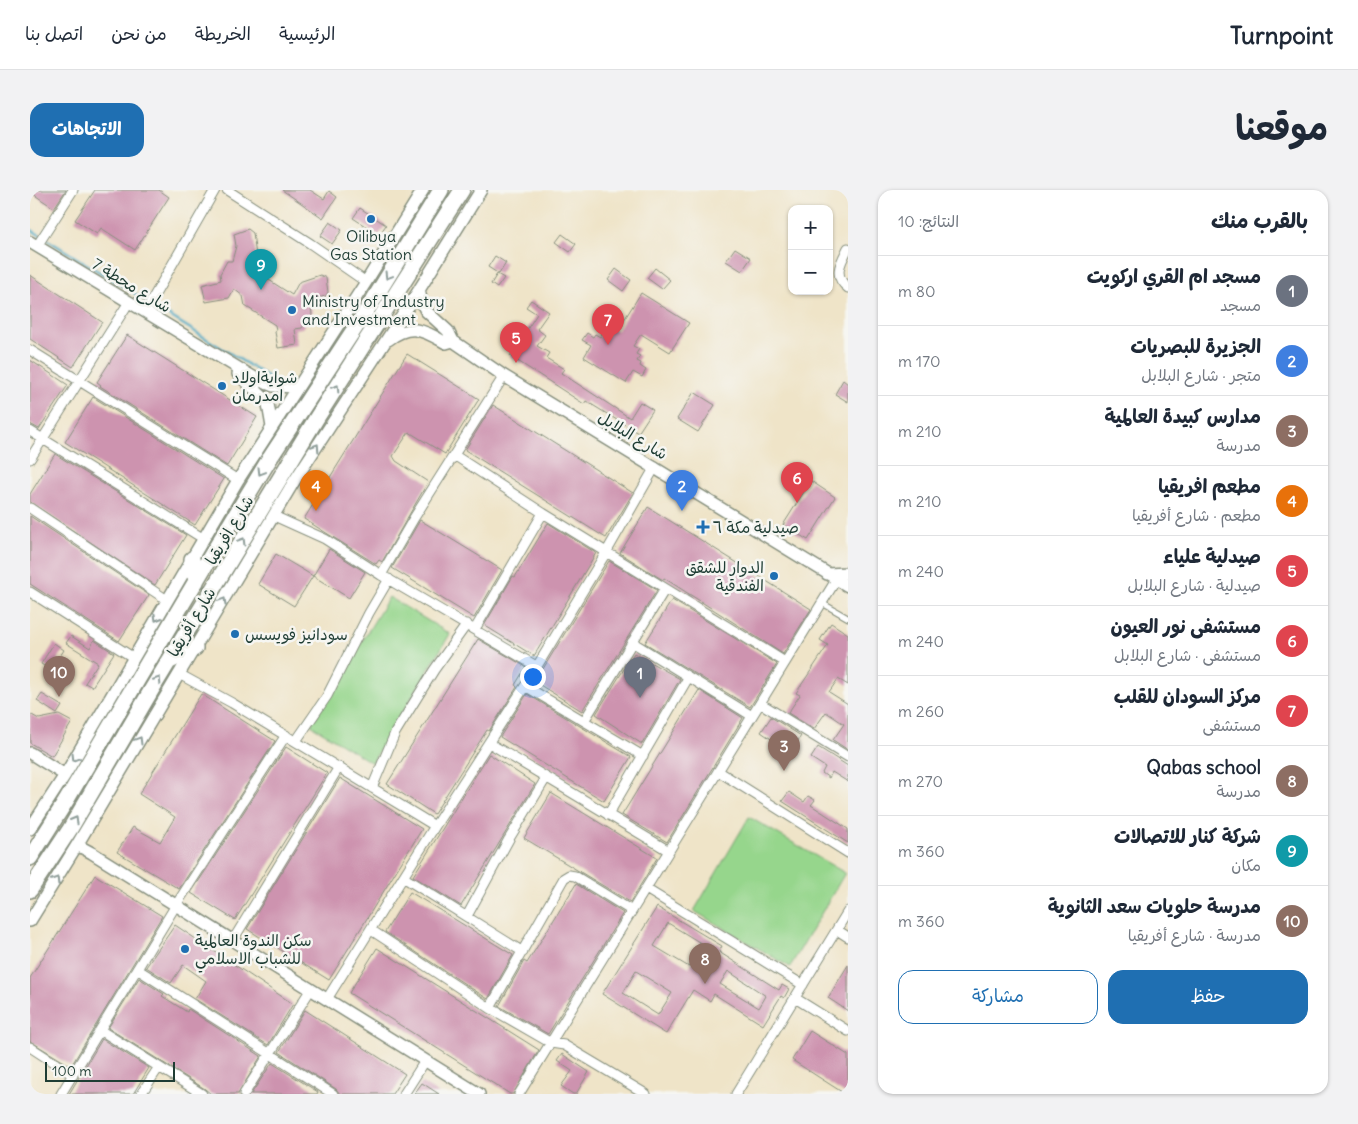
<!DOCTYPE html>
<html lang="ar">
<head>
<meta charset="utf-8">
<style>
	body { margin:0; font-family:Delius,"Playpen Sans Arabic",sans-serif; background:#f2f2f3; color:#1f2937; direction:rtl }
	.controls { position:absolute; right:15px; top:15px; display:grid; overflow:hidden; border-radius:10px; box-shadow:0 1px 4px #0004 }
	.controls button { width:45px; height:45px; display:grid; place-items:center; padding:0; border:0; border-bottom:1px solid #e0e1e3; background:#fff; color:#1f2937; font:25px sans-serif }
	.scale { position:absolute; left:15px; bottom:12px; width:130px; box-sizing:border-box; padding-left:5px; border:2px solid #1f3d34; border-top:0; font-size:14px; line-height:18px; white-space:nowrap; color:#1f3d34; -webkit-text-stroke:4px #f6f6f2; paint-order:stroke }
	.you { position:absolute; left:502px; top:486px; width:18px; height:18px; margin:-12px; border:4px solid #fff; border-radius:50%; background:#1a73e8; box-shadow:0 0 0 8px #1a73e833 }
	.badge { display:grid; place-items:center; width:32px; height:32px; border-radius:50%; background:#1f6fb2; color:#fff; font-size:16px; font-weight:700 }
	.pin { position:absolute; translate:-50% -41px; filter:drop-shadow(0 1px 2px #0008) }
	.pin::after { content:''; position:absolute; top:26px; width:18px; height:15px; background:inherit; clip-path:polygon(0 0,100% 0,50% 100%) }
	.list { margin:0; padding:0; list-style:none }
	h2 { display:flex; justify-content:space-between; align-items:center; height:65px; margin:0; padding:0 20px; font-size:21px }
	h2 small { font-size:16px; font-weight:400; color:#747a83 }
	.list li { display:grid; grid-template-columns:32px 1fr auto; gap:15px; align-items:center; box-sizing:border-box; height:70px; padding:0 20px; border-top:1px solid #e0e1e3 }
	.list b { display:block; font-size:19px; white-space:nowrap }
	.list p { margin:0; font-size:16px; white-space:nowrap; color:#747a83 }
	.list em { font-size:16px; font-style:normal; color:#747a83 }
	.actions { display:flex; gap:10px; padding:15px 20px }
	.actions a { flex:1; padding:11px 0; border:1px solid #1f6fb2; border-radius:15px; text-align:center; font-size:18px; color:#1f6fb2 }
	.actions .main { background:#1f6fb2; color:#fff }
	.map { position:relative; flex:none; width:818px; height:904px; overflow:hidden; direction:ltr; border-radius:15px }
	header { display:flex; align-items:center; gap:30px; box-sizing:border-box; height:70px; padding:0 25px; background:#fff; border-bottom:1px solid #e0e1e3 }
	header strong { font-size:24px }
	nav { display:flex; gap:28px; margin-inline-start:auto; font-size:18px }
	.intro { display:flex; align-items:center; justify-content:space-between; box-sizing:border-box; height:120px; padding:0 30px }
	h1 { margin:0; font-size:35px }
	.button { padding:12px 22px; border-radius:15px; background:#1f6fb2; color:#fff; font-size:18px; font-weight:700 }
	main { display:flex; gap:30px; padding:0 30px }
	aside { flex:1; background:#fff; border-radius:15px; box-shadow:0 1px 4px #0004 }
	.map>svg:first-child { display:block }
</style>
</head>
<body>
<header>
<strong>Turnpoint</strong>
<nav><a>الرئيسية</a><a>الخريطة</a><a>من نحن</a><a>اتصل بنا</a></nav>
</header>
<div class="intro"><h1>موقعنا</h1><a class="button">الاتجاهات</a></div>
<main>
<aside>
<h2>بالقرب منك<small>النتائج: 10</small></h2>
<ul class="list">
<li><span class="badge" style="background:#6b7280">1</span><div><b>مسجد ام القري اركويت</b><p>مسجد</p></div><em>80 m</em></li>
<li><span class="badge" style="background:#3f7fe0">2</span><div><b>الجزيرة للبصريات</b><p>متجر · شارع البلابل</p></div><em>170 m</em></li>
<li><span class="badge" style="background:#8d6e63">3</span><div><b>مدارس كبيدة العالمية</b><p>مدرسة</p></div><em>210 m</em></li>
<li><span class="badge" style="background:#e8710a">4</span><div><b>مطعم افريقيا</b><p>مطعم · شارع أفريقيا</p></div><em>210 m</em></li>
<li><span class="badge" style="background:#e0444e">5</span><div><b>صيدلية علياء</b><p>صيدلية · شارع البلابل</p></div><em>240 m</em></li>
<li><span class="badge" style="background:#e0444e">6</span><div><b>مستشفى نور العيون</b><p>مستشفى · شارع البلابل</p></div><em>240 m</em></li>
<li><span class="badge" style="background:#e0444e">7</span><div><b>مركز السودان للقلب</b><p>مستشفى</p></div><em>260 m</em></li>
<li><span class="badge" style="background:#8d6e63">8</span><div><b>Qabas school</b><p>مدرسة</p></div><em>270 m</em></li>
<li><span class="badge" style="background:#0f9aa8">9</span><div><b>شركة كنار للاتصالات</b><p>مكان</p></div><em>360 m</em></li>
<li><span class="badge" style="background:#8d6e63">10</span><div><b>مدرسة حلويات سعد الثانوية</b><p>مدرسة · شارع أفريقيا</p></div><em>360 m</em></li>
</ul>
<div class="actions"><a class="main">حفظ</a><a>مشاركة</a></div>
</aside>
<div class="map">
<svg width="818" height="904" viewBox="0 0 818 904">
	<rect width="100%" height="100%" fill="#f6f6f2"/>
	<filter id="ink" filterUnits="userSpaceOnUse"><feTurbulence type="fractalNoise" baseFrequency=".02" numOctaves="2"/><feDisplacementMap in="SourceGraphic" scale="10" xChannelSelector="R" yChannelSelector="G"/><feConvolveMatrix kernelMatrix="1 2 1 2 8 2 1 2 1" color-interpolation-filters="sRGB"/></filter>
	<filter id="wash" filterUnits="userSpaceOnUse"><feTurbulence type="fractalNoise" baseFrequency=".0096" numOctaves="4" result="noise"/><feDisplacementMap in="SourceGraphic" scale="20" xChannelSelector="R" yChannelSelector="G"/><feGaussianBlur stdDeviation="1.12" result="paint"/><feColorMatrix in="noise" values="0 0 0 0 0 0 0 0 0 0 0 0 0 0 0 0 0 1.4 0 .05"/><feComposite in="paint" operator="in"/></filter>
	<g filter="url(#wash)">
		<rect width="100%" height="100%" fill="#efe4c8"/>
		<path fill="#96d68c" stroke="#5a8a60" d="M359,407L420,444L342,573L281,535Z
			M719,627L815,683L760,777L664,721Z"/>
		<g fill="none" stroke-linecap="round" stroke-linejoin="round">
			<path stroke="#44a8c4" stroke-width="2.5" d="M0,39L118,112
				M122,115L243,190"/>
		</g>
		<g id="blocks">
			<path fill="#cd93af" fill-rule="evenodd" d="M0,0H36L24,18L0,2Z
				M65,0H129L139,7L105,60L71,38L67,44L45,30Z
				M252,0H280L294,9L299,1L307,7L293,28Z
				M330,18L356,35L349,45L323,28Z
				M300,32L312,40L302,54L290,46Z
				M218,39L223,43L226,66L219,77L262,105L269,92L290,85L296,88L298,102L296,106L284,109L281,114L282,125L272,138L265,139L267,155L248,158L245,142L246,140L245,135L215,116L213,106L204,99L199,108L176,112L172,95L191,90L190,84L197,71H202L206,56L204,44Z
				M532,44L546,54L540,62L526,52Z
				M705,58L721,68L712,81L696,71Z
				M465,66L476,73L469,84L458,77Z
				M625,78L640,90L632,99L617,88Z
				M586,79L601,90L593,101L578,90Z
				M467,84L474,88L467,98L461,94Z
				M0,85L72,132L43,177L0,149Z
				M611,103L659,133L640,162L611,144L603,156L609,159L606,164L610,166L607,171L611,173L610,176L616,180L612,187L603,182L596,193L554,167L561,155L552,150L557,143L563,147L565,144L570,147L572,143L577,146L582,138L587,141Z
				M501,110L519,122L507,139L515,145L507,156L519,163L516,168L534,179L531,183L600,228L610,212L623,220L608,243L556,211L554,214L480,166L507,124L496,117Z
				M97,145L227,227L197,276L70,196L71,195L67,192Z
				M377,164L449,209L415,264L379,242L363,266L366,271L398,292L352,372L349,370L346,374L274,329Z
				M0,170L38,195L9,239L0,234Z
				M813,190L818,194V212L805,204Z
				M664,202L685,215L668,242L647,229Z
				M63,207L194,289L165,335L35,252Z
				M463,215L603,303L576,348L435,260Z
				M25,264L156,345L125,395L0,312V304Z
				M781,291L805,307L778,350L753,335Z
				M618,317L781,419L753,464L634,388L633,390L590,363Z
				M0,326L119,405L89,451L0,394Z
				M390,330L472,380L444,428L362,378Z
				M518,333L566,363L504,466L457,437L455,434L483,386L485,387Z
				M299,359L335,382L319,408L283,386Z
				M246,364L283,386L264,416L228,394Z
				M579,371L627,400L552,521L505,492Z
				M642,410L747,474L720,517L615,453Z
				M801,433L818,444V495L808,489L799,502L818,514V560L803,550L814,534L796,522L784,539L758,523L770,505L766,503L798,455L790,450Z
				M41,446L60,458L64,450L84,463L62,497L55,493L68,473L36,453Z
				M448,449L496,477L485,495L487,497L459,541L457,540L404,624L357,594Z
				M24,453L34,460L21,480L11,474Z
				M604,463L650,489L612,554L566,524Z
				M669,500L713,528L637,652L592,625Z
				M12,504L32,516L27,524L7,511Z
				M171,504L245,551L149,699L87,662L103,637L130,652L145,627L109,604Z
				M497,504L601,567L574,611L470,547Z
				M0,524L9,529L29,525L42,532L22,566L0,553Z
				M741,527L771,546L760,562L731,542Z
				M256,557L297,583L205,730L161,703Z
				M788,557L818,576V592L802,582L799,588L792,583L795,577L781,568Z
				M459,564L505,594L431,716L383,686Z
				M310,588L392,639L299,790L217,739Z
				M759,602L774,612L778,606L785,610L781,615L818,639V653L752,611Z
				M521,603L627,668L600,712L494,648Z
				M65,685L132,726L41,876L0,851V788Z
				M546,694L593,723L518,844L469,816L494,771L497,773Z
				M380,702L483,765L458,809L355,742Z
				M627,717L692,756L689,762L749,800L752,795L759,799L754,808L751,806L733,835L684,804L680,811L663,800L636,844L572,804ZM638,733L674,755L659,777L624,756ZM606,781L642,803L628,825L593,803ZM698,781L736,806L729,818L690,794Z
				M145,735L263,814L238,855L165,809L176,791L153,775L141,793L116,777Z
				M347,758L509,860L483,904H480L319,803Z
				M818,775V821L798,808Z
				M109,788L134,804L132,806L157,822L158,819L231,866L208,904H181L175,899L78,838Z
				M275,820L375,884L362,904H310L306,899L249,862Z
				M780,841L818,865V904H815L762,870Z
				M72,849L119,878L103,904H39Z
				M532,864L559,882L546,904H543L531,896L542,881L527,871Z
				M242,873L288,902L287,904H221Z
				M392,893L409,904H384Z"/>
		</g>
	</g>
	<g filter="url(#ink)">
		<use href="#blocks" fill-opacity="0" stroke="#87907e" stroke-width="1"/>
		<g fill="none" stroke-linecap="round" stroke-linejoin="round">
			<defs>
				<path id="service" d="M792,413L818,428"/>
				<path id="minor" d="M197,0L281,54L336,92
					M7,56L43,0
					M818,58C811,72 802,86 818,98
					M115,122L185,0
					M0,160L208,290
					M0,241L174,349
					M424,265L513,323L755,472
					M0,269L99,112
					M0,318L137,410
					M244,326L295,349L351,385L506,476
					M351,385L384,328L474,186
					M0,402L104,468
					M445,439L513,323
					M602,452L722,526
					M149,484L202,513L405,636
					M495,496L613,566
					M730,513L818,567
					M554,531L635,399
					M266,551L297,506L339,423L359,389
					M459,553L639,661
					M688,581L818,663
					M342,598L365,543L404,480L437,434
					M578,625L658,488
					M373,687L493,762
					M616,699L773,795
					M437,726L479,649L516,588
					M341,740L460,818L521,853L534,855L616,904
					M807,740L818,747
					M203,750L309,577
					M107,779L303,904
					M765,808L818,841
					M297,809L405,636L495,496L577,361L625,277
					M460,818L534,688L539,685L545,686L602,721
					M70,840L172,904
					M0,857L43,885
					M31,904L146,715L256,545
					M111,904L129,877
					M214,904L281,799
					M374,904L395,871
					M489,904L806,390
					M706,904L818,721"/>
				<path id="tertiary" d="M0,52L228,190L243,196L267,197
					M389,100L392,113L396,121L418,141L423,151L474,186L818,396
					M358,150C382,132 394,141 416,153L423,151
					M208,184L234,208L238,214L242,237
					M797,384L818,383
					M0,563L35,585
					M0,639L35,585L208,290L336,92L393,0
					M47,655L62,663L449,904
					M0,731L47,655L263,293L389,100L451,0"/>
				<path id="trunk" d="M162,369L166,392
					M140,471L165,458
					M0,668L36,611L176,374L240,268L344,109L411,0
					M0,700L40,639L122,499L286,229L432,0"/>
			</defs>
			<use href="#service" stroke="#87907e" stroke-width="7"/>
			<use href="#minor" stroke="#87907e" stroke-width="11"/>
			<use href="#tertiary" stroke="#87907e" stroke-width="14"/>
			<use href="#trunk" stroke="#87907e" stroke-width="18"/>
			<use href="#service" stroke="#fff" stroke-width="4.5"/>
			<use href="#minor" stroke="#fff" stroke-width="9"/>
			<use href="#tertiary" stroke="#fff" stroke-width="11"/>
			<use href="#trunk" stroke="#fff" stroke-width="15"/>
		</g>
		<defs><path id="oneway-chevron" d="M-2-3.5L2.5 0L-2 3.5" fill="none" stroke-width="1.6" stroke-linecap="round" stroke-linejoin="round" transform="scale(1.25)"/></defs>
		<g stroke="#8f9e9a">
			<use href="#oneway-chevron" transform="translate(358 86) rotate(121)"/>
			<use href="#oneway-chevron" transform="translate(306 198) rotate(-57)"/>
			<use href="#oneway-chevron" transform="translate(286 257) rotate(-57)"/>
			<use href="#oneway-chevron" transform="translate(231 282) rotate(121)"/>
			<use href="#oneway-chevron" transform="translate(212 351) rotate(-59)"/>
			<use href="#oneway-chevron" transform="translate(193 411) rotate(-59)"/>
			<use href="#oneway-chevron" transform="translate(127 428) rotate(120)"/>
			<use href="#oneway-chevron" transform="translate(128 490) rotate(-57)"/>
			<use href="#oneway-chevron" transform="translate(109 550) rotate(-59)"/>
			<use href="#oneway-chevron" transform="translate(45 568) rotate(121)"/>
			<use href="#oneway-chevron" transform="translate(45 630) rotate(-60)"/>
			<use href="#oneway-chevron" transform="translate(26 690) rotate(-58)"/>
		</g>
	</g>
	<g fill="#1f6fb2" stroke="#f6f6f2" stroke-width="2">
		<circle cx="341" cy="29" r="5"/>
		<circle cx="262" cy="120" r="5"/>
		<circle cx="192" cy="196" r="5"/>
		<path d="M670.5 329.5h5v5h5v5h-5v5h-5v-5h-5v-5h5z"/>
		<circle cx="744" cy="386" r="5"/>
		<circle cx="205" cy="444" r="5"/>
		<circle cx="155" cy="759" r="5"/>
	</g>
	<g text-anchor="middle" stroke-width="5" stroke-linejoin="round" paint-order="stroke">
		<g font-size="16" fill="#1f3d34" stroke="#f6f6f2" text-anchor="start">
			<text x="341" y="52" text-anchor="middle">Oilibya<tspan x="341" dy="18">Gas Station</tspan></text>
			<text x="272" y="117">Ministry of Industry<tspan x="272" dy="18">and Investment</tspan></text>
			<text x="202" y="193">شوايةاولاد<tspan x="202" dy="18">امدرمان</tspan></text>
			<text x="683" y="343">صيدلية مكة ٦</text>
			<text x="734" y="383" text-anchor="end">الدوار للشقق<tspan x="734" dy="18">الفندقية</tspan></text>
			<text x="215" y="450">سودانيز فويسس</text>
			<text x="165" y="756">سكن الندوة العالمية<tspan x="165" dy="18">للشباب الاسلامي</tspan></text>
		</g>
		<g font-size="16" fill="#1f3d34" stroke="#f6f6f2">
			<text transform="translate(102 95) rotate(31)" y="6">شارع محطة 7</text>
			<text transform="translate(603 245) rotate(31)" y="6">شارع البلابل</text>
			<text transform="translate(199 340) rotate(-59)" y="6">شارع افريقيا</text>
			<text transform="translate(161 432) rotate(-59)" y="6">شارع أفريقيا</text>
		</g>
	</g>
</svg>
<div class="controls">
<button>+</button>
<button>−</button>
</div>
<div class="scale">100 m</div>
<div class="you"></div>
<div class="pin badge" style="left:610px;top:508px;background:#6b7280">1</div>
<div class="pin badge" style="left:652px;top:321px;background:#3f7fe0">2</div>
<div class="pin badge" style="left:754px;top:581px;background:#8d6e63">3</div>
<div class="pin badge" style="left:286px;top:321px;background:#e8710a">4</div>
<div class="pin badge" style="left:486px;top:173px;background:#e0444e">5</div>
<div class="pin badge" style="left:767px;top:313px;background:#e0444e">6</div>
<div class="pin badge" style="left:578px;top:155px;background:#e0444e">7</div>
<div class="pin badge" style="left:675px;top:794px;background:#8d6e63">8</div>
<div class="pin badge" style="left:231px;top:100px;background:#0f9aa8">9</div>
<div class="pin badge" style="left:29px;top:507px;background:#8d6e63">10</div>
</div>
</main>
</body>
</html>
